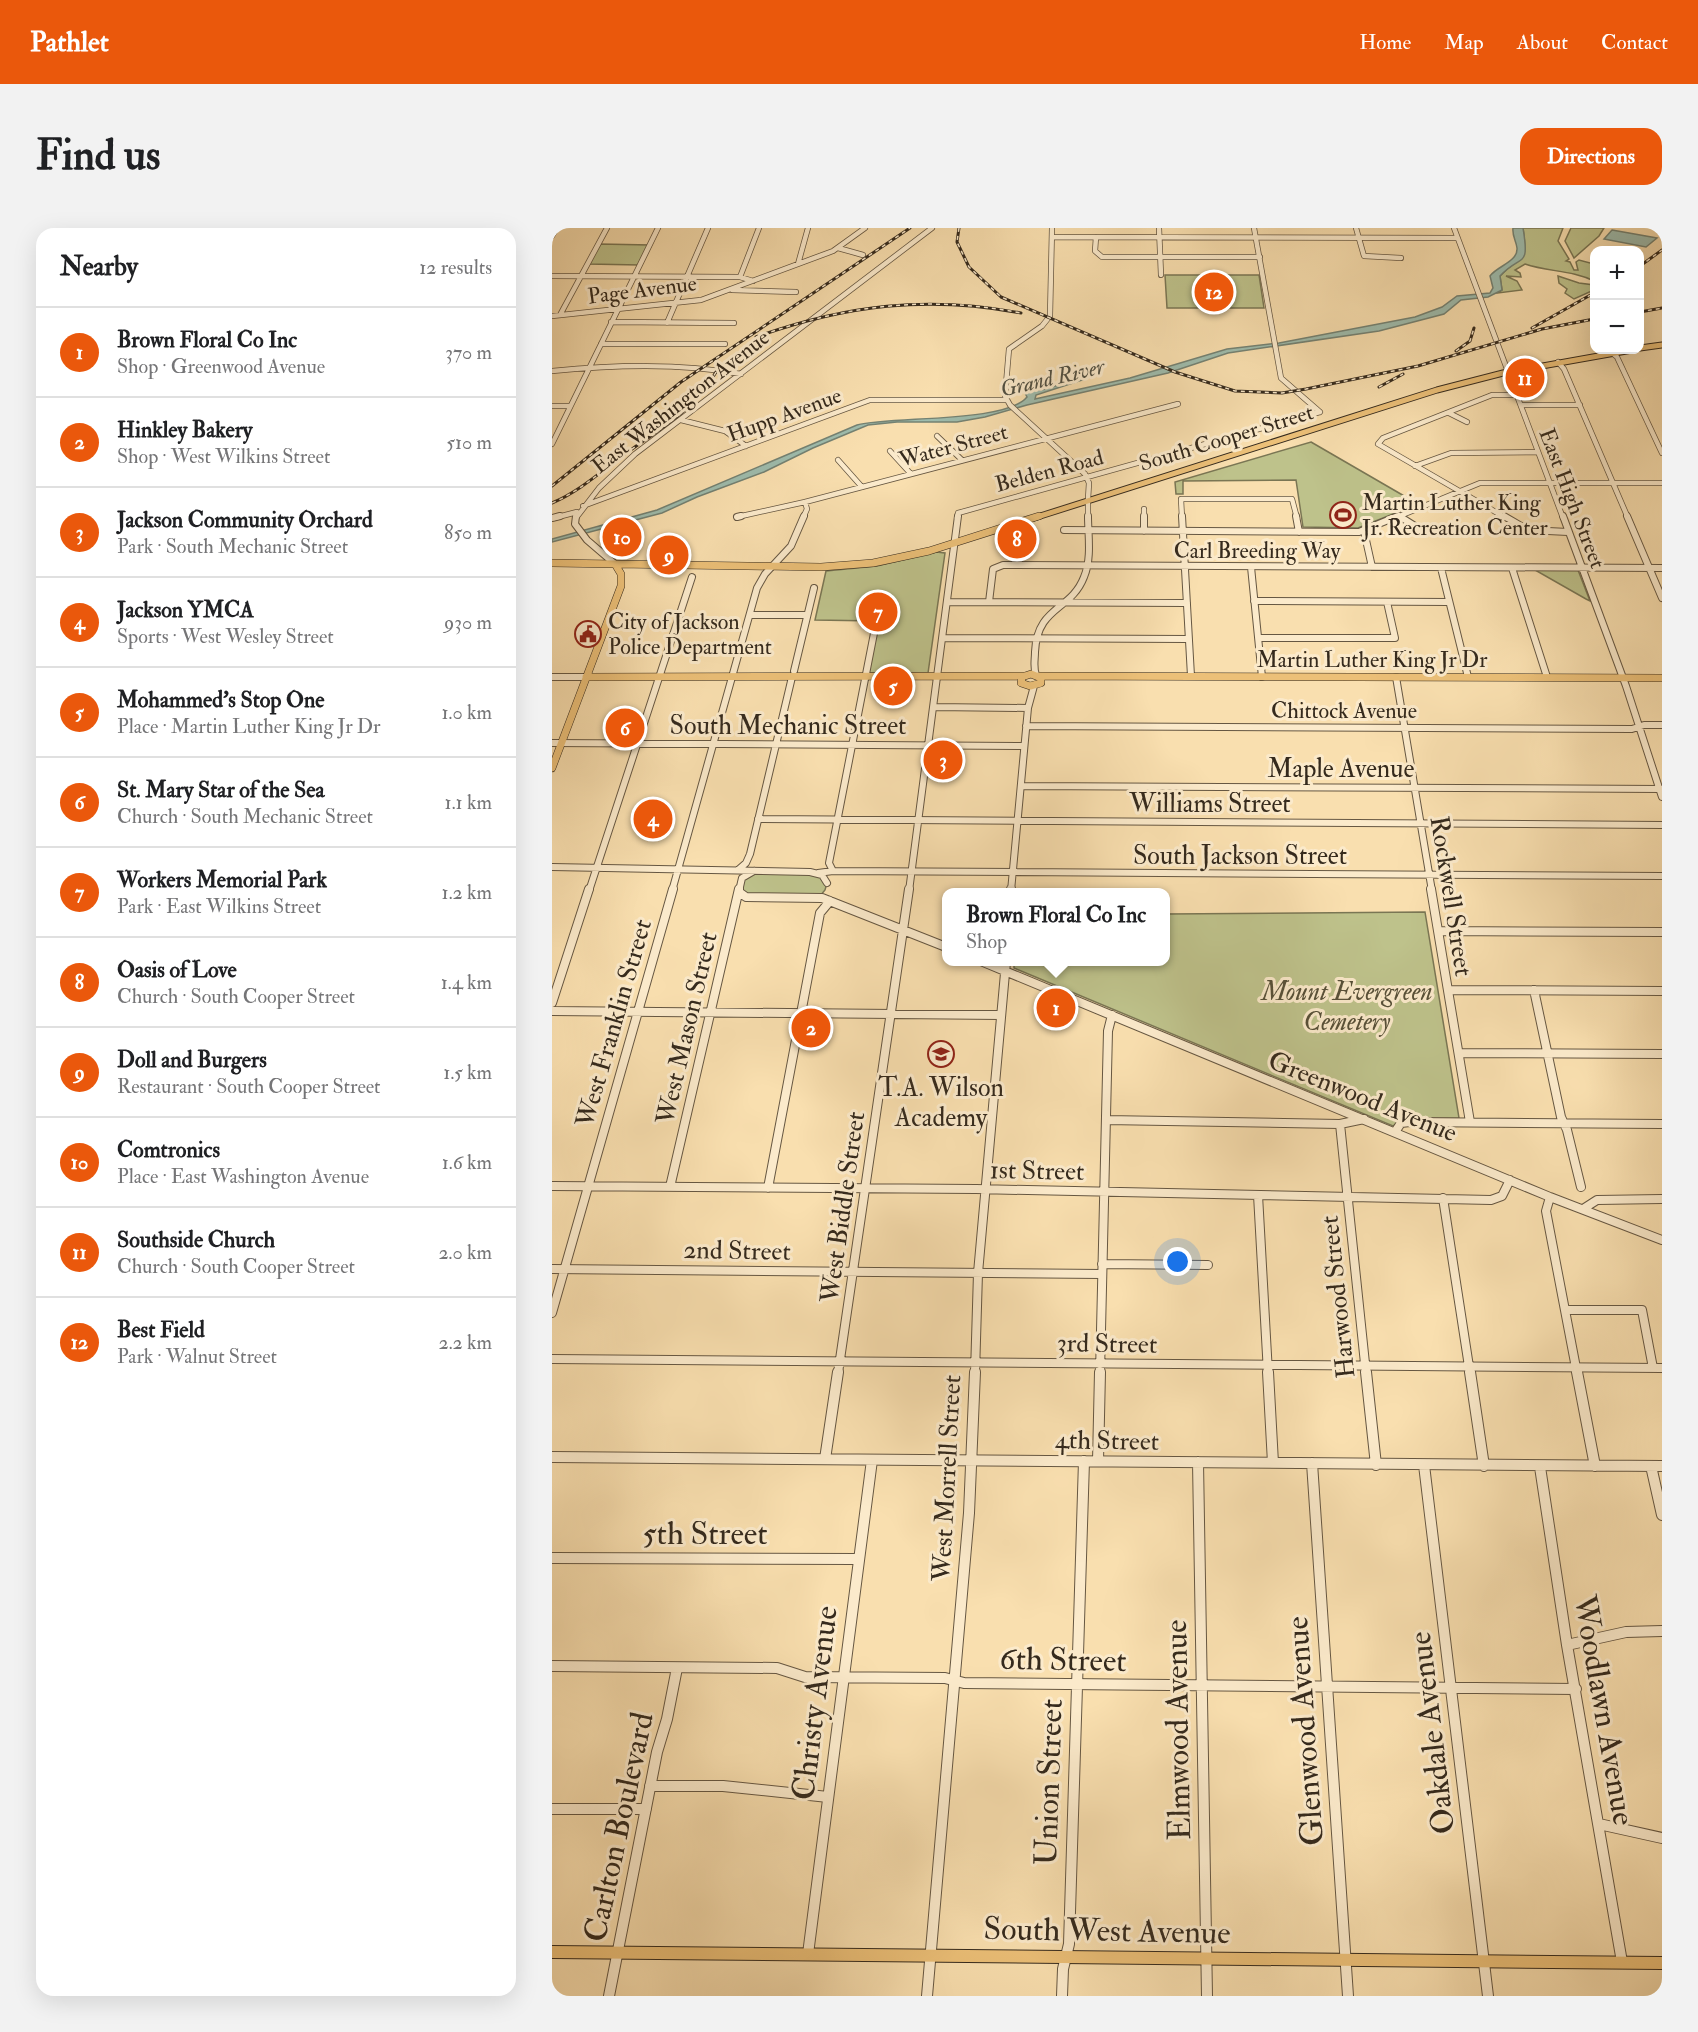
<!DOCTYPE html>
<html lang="en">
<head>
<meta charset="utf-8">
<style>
	body { margin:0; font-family:"IM FELL Double Pica",serif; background:#f2f2f2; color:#202124 }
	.controls { position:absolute; right:18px; top:18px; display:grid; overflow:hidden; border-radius:12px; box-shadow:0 6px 24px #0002 }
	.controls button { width:54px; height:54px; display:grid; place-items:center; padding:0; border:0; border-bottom:2px solid #e0e0e0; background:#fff; color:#202124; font:30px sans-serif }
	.you { position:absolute; left:626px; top:1034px; width:21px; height:21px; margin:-15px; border:4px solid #fff; border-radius:50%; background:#1a73e8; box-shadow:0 0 0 9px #1a73e833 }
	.badge { display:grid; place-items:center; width:39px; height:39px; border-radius:50%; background:#ea580c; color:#fff; font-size:20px; font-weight:700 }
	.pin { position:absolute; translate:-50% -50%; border:3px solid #fff; box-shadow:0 2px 6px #0006 }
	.popup { position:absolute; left:390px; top:660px; width:228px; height:78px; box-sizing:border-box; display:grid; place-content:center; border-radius:12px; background:#fff; filter:drop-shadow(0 2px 4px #0005); font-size:20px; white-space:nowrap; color:#757577 }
	.popup b { font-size:22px; color:#202124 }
	.popup::after { content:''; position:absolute; left:50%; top:100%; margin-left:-12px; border:12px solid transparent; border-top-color:#fff }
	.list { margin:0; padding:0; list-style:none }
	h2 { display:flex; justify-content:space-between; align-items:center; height:78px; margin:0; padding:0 24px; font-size:26px }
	h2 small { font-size:20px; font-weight:400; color:#757577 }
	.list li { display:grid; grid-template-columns:39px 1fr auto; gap:18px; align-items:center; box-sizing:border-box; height:90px; padding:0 24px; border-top:2px solid #e0e0e0 }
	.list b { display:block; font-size:22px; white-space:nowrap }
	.list p { margin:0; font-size:20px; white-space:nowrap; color:#757577 }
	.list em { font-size:20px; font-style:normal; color:#757577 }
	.map { position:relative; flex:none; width:1110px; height:1768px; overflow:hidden; border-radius:18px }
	header { display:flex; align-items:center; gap:36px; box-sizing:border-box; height:84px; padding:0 30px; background:#ea580c; color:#fff }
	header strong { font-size:28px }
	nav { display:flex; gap:33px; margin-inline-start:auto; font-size:21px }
	.intro { display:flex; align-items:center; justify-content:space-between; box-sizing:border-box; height:144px; padding:0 36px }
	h1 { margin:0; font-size:42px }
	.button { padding:15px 27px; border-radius:18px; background:#ea580c; color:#fff; font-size:21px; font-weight:700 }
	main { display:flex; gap:36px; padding:0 36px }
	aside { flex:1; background:#fff; border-radius:18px; box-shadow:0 6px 24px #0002 }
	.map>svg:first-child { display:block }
</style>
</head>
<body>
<header>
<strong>Pathlet</strong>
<nav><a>Home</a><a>Map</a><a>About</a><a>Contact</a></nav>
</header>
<div class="intro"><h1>Find us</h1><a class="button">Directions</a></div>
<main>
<aside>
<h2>Nearby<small>12 results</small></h2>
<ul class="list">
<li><span class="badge">1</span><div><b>Brown Floral Co Inc</b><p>Shop · Greenwood Avenue</p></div><em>370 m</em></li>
<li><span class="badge">2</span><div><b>Hinkley Bakery</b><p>Shop · West Wilkins Street</p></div><em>510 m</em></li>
<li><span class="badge">3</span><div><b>Jackson Community Orchard</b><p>Park · South Mechanic Street</p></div><em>850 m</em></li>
<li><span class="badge">4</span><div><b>Jackson YMCA</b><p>Sports · West Wesley Street</p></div><em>930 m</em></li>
<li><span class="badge">5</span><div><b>Mohammed's Stop One</b><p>Place · Martin Luther King Jr Dr</p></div><em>1.0 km</em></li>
<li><span class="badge">6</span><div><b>St. Mary Star of the Sea</b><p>Church · South Mechanic Street</p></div><em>1.1 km</em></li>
<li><span class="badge">7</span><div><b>Workers Memorial Park</b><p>Park · East Wilkins Street</p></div><em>1.2 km</em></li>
<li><span class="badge">8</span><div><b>Oasis of Love</b><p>Church · South Cooper Street</p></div><em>1.4 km</em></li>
<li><span class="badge">9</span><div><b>Doll and Burgers</b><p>Restaurant · South Cooper Street</p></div><em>1.5 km</em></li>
<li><span class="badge">10</span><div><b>Comtronics</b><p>Place · East Washington Avenue</p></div><em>1.6 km</em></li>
<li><span class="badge">11</span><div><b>Southside Church</b><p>Church · South Cooper Street</p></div><em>2.0 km</em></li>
<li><span class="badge">12</span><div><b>Best Field</b><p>Park · Walnut Street</p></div><em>2.2 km</em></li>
</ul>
</aside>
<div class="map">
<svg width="1110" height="1768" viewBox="0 0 1110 1768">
	<rect width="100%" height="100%" fill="#f9dfaf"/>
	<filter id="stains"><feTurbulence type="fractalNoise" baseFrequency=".00333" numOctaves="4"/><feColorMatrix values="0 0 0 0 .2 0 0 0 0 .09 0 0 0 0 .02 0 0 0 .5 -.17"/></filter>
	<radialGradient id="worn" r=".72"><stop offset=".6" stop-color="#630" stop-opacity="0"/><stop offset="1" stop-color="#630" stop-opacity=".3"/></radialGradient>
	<path fill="#bec28b" stroke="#7a7654" stroke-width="1.5" d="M971,0H1011L1006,13L1017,31L1014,33L1018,34L1022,42H1026L1024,34L1027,32L1042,36V53C1020,42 996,44 973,36L963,42L968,45L969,49L954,48L965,53L970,62L946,65L950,62L948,48C968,25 977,41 971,0Z
		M1019,0H1052L1047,8L1022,30L1013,13Z
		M47,16L98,17L88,37L36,36Z
		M613,47H707L712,80H615Z
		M1006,48L1027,55L1042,57V62L1022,71L1013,65L1015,61L1007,55Z
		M759,214L866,276L806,300L751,299L744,252L631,253V266H624L623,254Z
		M384,324L393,325L376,445H317L325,393L263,392L274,343L325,338Z
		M983,342H1026L1038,373L1034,371Z
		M198,644H262L275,655L273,662L268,668H190V650Z
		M873,684L907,890L850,891L841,898L462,740V734H614V686Z"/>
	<path fill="#9ebcad" stroke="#748273" stroke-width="1.5" d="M961,0H971C978,42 969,25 948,48L950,62L936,69L909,72L892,86L827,103L676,125L616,145L475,177L433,189L405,194H345L316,197L261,220L212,244L145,269L110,285L0,314V311L105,282L305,197C341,188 454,195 475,169L473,165C480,161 486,163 493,161C507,159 518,149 532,149L533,151L484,167L483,171L578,150L675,121L727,115L863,89L890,79L905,68L938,65L941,60L938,48C945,38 966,34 965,20C964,12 960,8 961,0Z
		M1060,2L1105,10L1094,19L1052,11Z"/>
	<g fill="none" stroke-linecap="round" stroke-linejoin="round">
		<defs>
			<path id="minor-far3" d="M500,0L498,88L490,98L457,121L453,168L458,177L533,246L537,255L536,271
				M607,0L609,47
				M702,0L729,150L768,184
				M804,0L812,28L849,30
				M902,0L1011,290
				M0,8L5,0
				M500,9L905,10
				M544,9L543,23L550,29H708
				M286,20L311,27
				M246,36L256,0
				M0,48L188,49L201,53
				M188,49L207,0
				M180,62L244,64
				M8,87L55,0
				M0,88L149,72L281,23L313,0
				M59,94L182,95
				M115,95L156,0
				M49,116H173
				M1060,125L1065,129L1110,225
				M1006,134L1012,141L1076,290
				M0,143C63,137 126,135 189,146
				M969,177H1028
				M0,178H18
				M897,185L915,194
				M129,192L173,203L194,218
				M385,208L410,232
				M0,216L106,0
				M338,223L359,246
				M286,232L310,259
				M863,238L899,225L986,224
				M536,275V290
				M31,278L318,172H454
				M592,281V290
				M847,288L850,290
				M185,289L253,274L626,176
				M2,290L25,284
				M24,290L47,260L83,226L380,0
				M251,290L255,281L253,274
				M405,290L406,285L768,184
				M630,290L629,271H740L745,290
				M843,290L928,255H1110
				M954,290L826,216L831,210L940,167H965"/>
			<path id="minor-far2" d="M24,288L23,296L35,312L63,336
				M592,288V303
				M630,288L639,448
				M744,288L747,304
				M847,288L874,305
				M952,288L976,302L1016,304
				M1011,288L1074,458L1110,569
				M1075,288L1110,370
				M185,289L189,288
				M0,290L8,288
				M512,302L807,304L846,288
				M812,303L820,339
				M699,339L710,449
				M889,340L916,449
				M960,340L995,449
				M702,373L897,374
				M395,374L635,375
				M437,374L441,341L451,337L1110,340
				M198,387H255
				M391,410L637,411
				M707,410H843L835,374
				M242,443L262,360
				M484,447C481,439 483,432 483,424C485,378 519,383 532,349C540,330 536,307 536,288
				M0,449H34
				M844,449L880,663
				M382,479L476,480
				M474,498L1080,501L1092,497H1110
				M0,515L472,518
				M469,558L1110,561
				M206,591L1110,597
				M0,639L258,644L270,647L275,655
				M186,642L194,635L198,626L240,449
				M281,643L277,635L324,395
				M266,645L281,643L1110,648
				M37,663L140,349
				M120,663L205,360L213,346L239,318L252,288
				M187,663L190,650L202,643
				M357,663L406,288
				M459,663L476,480L482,458"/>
			<path id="minor-far1" d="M879,661L918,894
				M187,664L194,669L270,670L394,719
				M459,664V661
				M886,703L1110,704
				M431,734L998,969L1110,1012
				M896,762L1110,763
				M982,762L1009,889L1015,902L1029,959
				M0,775L37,661
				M0,783L449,787
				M907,825L1110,826
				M554,892L788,896L812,891
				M788,896L814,1145
				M843,904L849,895L858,894L1110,896
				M0,958L424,961L939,972L950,968L958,952
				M118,959L187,661
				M216,960L268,685L278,673
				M706,967L716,1145
				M998,969L994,983L1025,1145
				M891,970L918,1145
				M1031,981L1045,972L1110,971
				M550,1036L656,1037
				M0,1041L550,1046
				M1013,1082H1090L1101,1140
				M0,1085L121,661
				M0,1131L1110,1140
				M286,1145L357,661
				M423,1145L426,1045L454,734
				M548,1145L556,803L560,787"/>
			<path id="minor" d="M716,1144L721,1235
				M814,1144L824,1237
				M918,1144L932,1238
				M1025,1144L1043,1238
				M0,1229L1110,1238
				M273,1231L286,1144
				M546,1233L548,1144
				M646,1234L655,1768
				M760,1235L796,1768
				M872,1237L936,1768
				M1099,1238L1110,1287
				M988,1239L1015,1417L1070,1734
				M0,1330L306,1331
				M1015,1417L1074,1404L1110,1403
				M0,1438L225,1440L253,1449L393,1450L412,1455L1024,1461
				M98,1558H171L276,1569
				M0,1581H94
				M1047,1596L1110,1610
				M256,1726L320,1232
				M57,1768L105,1524L115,1491L125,1440
				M375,1768L417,1285L423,1144
				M510,1768L511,1741L517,1716L532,1233"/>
			<path id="major-far2" d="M1088,120L1110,117
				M482,290L885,162L951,145L1080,122"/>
			<path id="major-far1" d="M0,335L269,339L321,335L377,323L487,288
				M479,446L489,450V455L478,458L469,455L470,449Z
				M487,448L1110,450
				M34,449L472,448
				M0,540L69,358V346L63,336"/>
			<path id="major" d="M0,1724L1110,1735"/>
		</defs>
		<use href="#minor-far3" stroke="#665742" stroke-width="6"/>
		<use href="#minor-far2" stroke="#665742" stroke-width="8"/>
		<use href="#minor-far1" stroke="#665742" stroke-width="10"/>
		<use href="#minor" stroke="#665742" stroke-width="12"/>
		<use href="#major-far2" stroke="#352a1d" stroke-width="7"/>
		<use href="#major-far1" stroke="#352a1d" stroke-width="8"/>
		<use href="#major" stroke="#352a1d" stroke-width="14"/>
		<use href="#minor-far3" stroke="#fbeacb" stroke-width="4.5"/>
		<use href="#minor-far2" stroke="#fbeacb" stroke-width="6"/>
		<use href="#minor-far1" stroke="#fbeacb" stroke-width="8"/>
		<use href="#minor" stroke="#fbeacb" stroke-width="10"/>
		<use href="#major-far2" stroke="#ecc078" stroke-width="5"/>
		<use href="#major-far1" stroke="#ecc078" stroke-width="7"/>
		<use href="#major" stroke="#ecc078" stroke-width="12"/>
		<defs>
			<path id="rail" d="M407,0L405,14L417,39L449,69L623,144L683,163L730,165L754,161L866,138L990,101L1042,91
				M1088,38L1110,22
				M1088,84L1110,80
				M980,100L1042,65
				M204,109C294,77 375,67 469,85
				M904,123L918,113L922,100
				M827,159L851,146
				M0,258L129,154L358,0
				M0,275C26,264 46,246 69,229C104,203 142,183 164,144"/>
		</defs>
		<use href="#rail" stroke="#352a1d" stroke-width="3"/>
		<use href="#rail" stroke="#fbeacb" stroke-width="1.5" stroke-dasharray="4" stroke-linecap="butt"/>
	</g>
	<defs>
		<symbol id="stadium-ring" viewBox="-11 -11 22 22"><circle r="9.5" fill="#fbeacb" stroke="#8f2418" stroke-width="1.5"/><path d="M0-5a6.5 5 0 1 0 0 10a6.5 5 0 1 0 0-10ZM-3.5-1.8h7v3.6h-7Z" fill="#8f2418"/></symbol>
		<symbol id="civic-ring" viewBox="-11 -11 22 22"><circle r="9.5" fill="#fbeacb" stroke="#8f2418" stroke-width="1.5"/><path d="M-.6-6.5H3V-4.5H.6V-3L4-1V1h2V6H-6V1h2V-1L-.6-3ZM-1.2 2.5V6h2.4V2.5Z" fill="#8f2418"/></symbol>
		<symbol id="school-ring" viewBox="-11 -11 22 22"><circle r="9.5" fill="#fbeacb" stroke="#8f2418" stroke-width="1.5"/><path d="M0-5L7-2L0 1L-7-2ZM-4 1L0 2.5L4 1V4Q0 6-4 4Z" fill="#8f2418"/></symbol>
	</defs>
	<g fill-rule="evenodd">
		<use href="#stadium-ring" x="776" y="272" width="30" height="30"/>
		<use href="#civic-ring" x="21" y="391" width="30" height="30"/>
		<use href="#school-ring" x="374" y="811" width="30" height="30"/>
	</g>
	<g text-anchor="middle" stroke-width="6" stroke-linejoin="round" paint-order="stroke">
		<g font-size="22" fill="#352a1d" stroke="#fbeacb">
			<text transform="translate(90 61) rotate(-7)" y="8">Page Avenue</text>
			<text transform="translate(128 173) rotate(-38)" y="8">East Washington Avenue</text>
			<text transform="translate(232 186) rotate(-20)" y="8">Hupp Avenue</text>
			<text transform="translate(674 209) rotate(-17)" y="8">South Cooper Street</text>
			<text transform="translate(401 217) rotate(-15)" y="8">Water Street</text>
			<text transform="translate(497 242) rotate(-15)" y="8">Belden Road</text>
			<text transform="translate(1021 270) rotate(69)" y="8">East High Street</text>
			<text x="705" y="330">Carl Breeding Way</text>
			<text x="820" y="439">Martin Luther King Jr Dr</text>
			<text x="792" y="490">Chittock Avenue</text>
		</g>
		<g font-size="22" font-style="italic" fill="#4f4e41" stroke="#fbeacb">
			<text transform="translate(500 149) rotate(-13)" y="8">Grand River</text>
		</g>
		<g font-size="22" fill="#352a1d" stroke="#fbeacb" text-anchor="start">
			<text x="810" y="282">Martin Luther King<tspan x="810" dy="25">Jr. Recreation Center</tspan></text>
			<text x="56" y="401">City of Jackson<tspan x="56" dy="25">Police Department</tspan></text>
		</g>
		<g font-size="26" fill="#352a1d" stroke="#fbeacb">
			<text x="236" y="506">South Mechanic Street</text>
			<text x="789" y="549">Maple Avenue</text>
			<text x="658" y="584">Williams Street</text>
			<text x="688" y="636">South Jackson Street</text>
			<text transform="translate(900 668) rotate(81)" y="9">Rockwell Street</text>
			<text transform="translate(61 795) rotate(-74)" y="9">West Franklin Street</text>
			<text transform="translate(134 800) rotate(-77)" y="9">West Mason Street</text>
			<text transform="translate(811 868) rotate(22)" y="9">Greenwood Avenue</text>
			<text transform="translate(485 942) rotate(1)" y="9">1st Street</text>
			<text transform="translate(290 979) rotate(-82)" y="9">West Biddle Street</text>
			<text transform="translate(185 1022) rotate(1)" y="9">2nd Street</text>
			<text transform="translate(785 1069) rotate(-96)" y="9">Harwood Street</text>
			<text transform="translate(555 1115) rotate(1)" y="9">3rd Street</text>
			<text transform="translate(555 1212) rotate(1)" y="9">4th Street</text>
			<text transform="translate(394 1250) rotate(-87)" y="9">West Morrell Street</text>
		</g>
		<g font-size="26" font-style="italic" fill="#575038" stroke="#fbeacb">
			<text x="795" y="772">Mount Evergreen<tspan x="795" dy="30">Cemetery</tspan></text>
		</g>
		<g font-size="26" fill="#352a1d" stroke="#fbeacb">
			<text x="389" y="868">T.A. Wilson<tspan x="389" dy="30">Academy</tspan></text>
		</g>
		<g font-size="32" fill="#352a1d" stroke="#fbeacb">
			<text x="153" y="1316">5th Street</text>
			<text transform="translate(511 1431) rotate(1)" y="11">6th Street</text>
			<text transform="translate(262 1475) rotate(-83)" y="11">Christy Avenue</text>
			<text transform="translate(1053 1482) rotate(80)" y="11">Woodlawn Avenue</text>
			<text transform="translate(625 1502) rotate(-91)" y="11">Elmwood Avenue</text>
			<text transform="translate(752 1503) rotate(-94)" y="11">Glenwood Avenue</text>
			<text transform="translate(879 1505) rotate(-97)" y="11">Oakdale Avenue</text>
			<text transform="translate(496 1554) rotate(-88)" y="11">Union Street</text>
			<text transform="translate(66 1599) rotate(-78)" y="11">Carlton Boulevard</text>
			<text transform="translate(555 1702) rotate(1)" y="11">South West Avenue</text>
		</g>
	</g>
	<rect width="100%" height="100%" filter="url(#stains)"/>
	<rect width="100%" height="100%" fill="url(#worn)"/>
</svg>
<div class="controls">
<button>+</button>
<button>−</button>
</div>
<div class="you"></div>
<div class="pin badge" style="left:504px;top:780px">1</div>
<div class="popup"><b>Brown Floral Co Inc</b>Shop</div>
<div class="pin badge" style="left:259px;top:800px">2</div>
<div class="pin badge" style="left:391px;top:532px">3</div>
<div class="pin badge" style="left:101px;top:591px">4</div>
<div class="pin badge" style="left:341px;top:458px">5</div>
<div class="pin badge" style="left:73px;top:500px">6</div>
<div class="pin badge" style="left:326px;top:384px">7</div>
<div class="pin badge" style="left:465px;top:311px">8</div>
<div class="pin badge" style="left:117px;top:327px">9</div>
<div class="pin badge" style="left:70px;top:309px">10</div>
<div class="pin badge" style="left:973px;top:150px">11</div>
<div class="pin badge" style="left:662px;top:64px">12</div>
</div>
</main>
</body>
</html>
